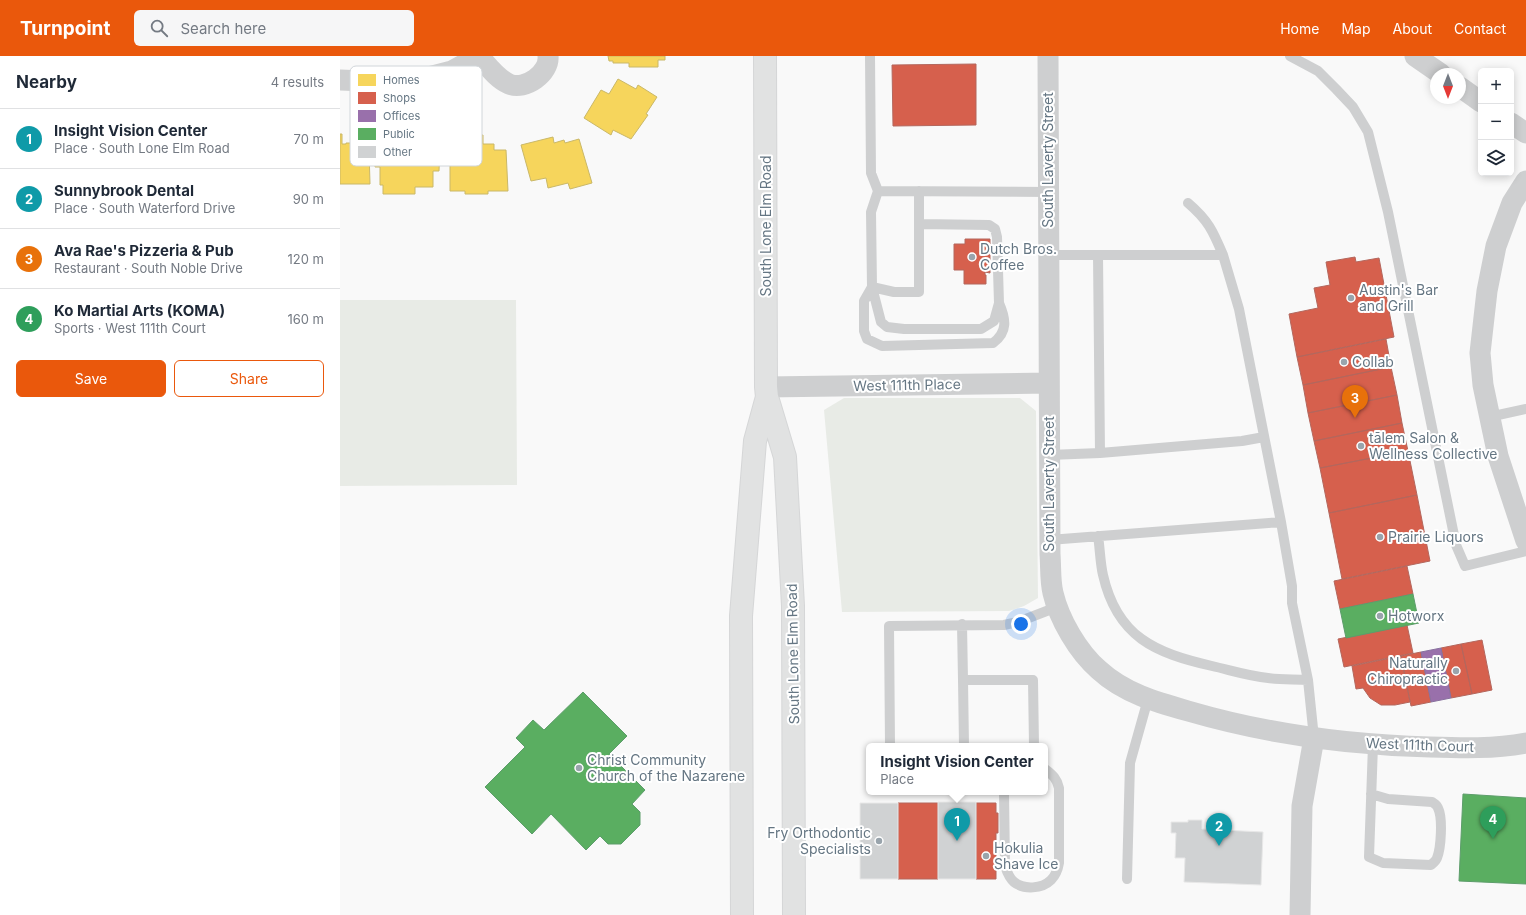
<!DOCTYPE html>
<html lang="en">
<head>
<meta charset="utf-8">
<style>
	body { margin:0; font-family:Inter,sans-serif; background:#f6f6f7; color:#1f2937 }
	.controls { position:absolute; right:12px; top:12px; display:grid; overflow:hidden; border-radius:6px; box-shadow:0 2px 10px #0003 }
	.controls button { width:36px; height:36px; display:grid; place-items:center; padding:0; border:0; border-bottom:1px solid #e0e1e3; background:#fff; color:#1f2937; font:20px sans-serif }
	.compass { position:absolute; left:1090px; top:12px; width:36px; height:36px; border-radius:50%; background:#fff; box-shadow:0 2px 10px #0003; rotate:180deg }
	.you { position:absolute; left:681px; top:568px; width:14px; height:14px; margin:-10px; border:3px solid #fff; border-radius:50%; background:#1a73e8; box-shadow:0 0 0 6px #1a73e833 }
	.badge { display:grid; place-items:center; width:26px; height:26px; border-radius:50%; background:#ea580c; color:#fff; font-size:13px; font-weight:700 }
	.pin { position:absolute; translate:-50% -33px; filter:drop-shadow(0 1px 2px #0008) }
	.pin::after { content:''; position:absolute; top:21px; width:14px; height:12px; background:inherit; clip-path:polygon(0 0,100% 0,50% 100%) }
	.popup { position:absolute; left:526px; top:687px; width:182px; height:52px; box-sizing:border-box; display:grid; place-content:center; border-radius:6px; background:#fff; filter:drop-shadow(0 1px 3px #0005); font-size:13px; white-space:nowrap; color:#747a83 }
	.popup b { font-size:15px; color:#1f2937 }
	.popup::after { content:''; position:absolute; left:50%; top:100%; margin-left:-8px; border:8px solid transparent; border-top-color:#fff }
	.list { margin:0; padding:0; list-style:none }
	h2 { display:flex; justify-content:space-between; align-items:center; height:52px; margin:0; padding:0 16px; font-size:17px }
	h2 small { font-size:13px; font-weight:400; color:#747a83 }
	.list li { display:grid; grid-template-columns:26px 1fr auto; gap:12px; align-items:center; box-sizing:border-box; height:60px; padding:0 16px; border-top:1px solid #e0e1e3 }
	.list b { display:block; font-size:15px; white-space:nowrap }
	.list p { margin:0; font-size:13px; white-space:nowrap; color:#747a83 }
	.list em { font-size:13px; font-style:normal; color:#747a83 }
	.actions { display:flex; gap:8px; padding:12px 16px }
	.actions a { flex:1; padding:9px 0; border:1px solid #ea580c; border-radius:6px; text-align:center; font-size:14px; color:#ea580c }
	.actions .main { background:#ea580c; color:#fff }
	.icon { flex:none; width:22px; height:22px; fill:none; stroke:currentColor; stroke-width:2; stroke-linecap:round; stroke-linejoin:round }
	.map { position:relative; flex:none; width:1186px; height:859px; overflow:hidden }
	header { display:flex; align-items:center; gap:24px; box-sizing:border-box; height:56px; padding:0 20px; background:#ea580c; color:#fff }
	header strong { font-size:19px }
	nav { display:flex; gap:22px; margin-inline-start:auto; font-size:14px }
	.search { width:280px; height:36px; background:#f6f6f7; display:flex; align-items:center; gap:10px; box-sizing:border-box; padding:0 14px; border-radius:6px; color:#747a83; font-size:15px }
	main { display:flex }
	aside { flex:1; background:#fff }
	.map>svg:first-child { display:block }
</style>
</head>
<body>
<header>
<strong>Turnpoint</strong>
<div class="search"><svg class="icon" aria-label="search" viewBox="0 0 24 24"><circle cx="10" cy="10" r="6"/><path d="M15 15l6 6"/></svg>Search here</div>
<nav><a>Home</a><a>Map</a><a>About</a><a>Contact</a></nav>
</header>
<main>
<aside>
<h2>Nearby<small>4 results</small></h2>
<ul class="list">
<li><span class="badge" style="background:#0f9aa8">1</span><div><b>Insight Vision Center</b><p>Place · South Lone Elm Road</p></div><em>70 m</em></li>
<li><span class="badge" style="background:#0f9aa8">2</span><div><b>Sunnybrook Dental</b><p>Place · South Waterford Drive</p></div><em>90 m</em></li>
<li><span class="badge" style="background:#e8710a">3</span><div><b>Ava Rae's Pizzeria &amp; Pub</b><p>Restaurant · South Noble Drive</p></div><em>120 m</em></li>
<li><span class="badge" style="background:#2e9e5b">4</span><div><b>Ko Martial Arts (KOMA)</b><p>Sports · West 111th Court</p></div><em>160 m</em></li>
</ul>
<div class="actions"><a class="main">Save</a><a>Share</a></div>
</aside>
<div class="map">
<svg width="1186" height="859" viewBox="0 0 1186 859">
	<rect width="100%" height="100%" fill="#f9f9f9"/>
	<path fill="#e8ebe6" d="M0,244H176L177,429L0,430Z
		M504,342H680L696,355L698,542L684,550L669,555L502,556L484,354Z"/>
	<path fill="#f6d55c" stroke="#cab868" d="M268,0H325V4H318V11H289V7H273V5H269Z
		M278,23L296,33L298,29L317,41L306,58L308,59L291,83L273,74L271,79L244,62L261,34L269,38Z
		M45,77L71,78V91H79L80,87H93V92H100L99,115H93V131H75V138H43V129H40V111H35V79H45Z
		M0,78H2V88H6V87H21L22,89H26V94H29L30,128H0Z
		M143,79V88H154V94H166L168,135H148V138H125V135H110V99H107V82H117V80Z
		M213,81L214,87L224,84L225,87L239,83L252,127L230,133L228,127L208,132L206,122L191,125L181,89Z"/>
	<path fill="#d6604d" stroke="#b4675d" d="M636,8V69L553,70L552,9Z
		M625,183H650V217L645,216V219H646V228H624V214H614V188H625Z
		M1015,201L1016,206L1039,202L1054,281L957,301L949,258L978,252L974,232L990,229L986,206Z
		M1046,283L1051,311L963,329L957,301Z
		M1051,311L1057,339L968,357L963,329Z
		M1057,339L1062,367L974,385L968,357Z
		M1062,367L1068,395L980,412L974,385Z
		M1068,395L1077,439L989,457L980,412Z
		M1077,439L1090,505L1002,523L989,457Z
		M1067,510L1073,538L1000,553L994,525Z
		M1067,569L1073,597L1004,611L998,583Z
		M1142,584L1152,634L1132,638L1121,588Z
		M1121,588L1132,638L1111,642L1101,592Z
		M1081,596L1091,646L1071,650L1061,600Z
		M1061,600L1070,646L1055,649H1041L1030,642L1023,632L1016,633L1012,610Z
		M558,747H598V823H558Z
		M636,747H656V757H658V777H656V823H636Z"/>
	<path fill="#9970ab" stroke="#89729f" d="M1101,592L1111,642L1091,646L1081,596Z"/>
	<path fill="#5aae61" stroke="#5d9d6b" d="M1073,538L1079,567L1006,582L1000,553Z
		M243,636L287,680L269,698L305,734L292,748L300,756V769L281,788H268L260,780L246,794L211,758L192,778L145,731L185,691L176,682L193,664L204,674Z
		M1123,738L1186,742V828L1119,825Z"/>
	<path fill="#d0d2d3" stroke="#e8e8e8" d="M598,746H636V823H598Z
		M520,747H558V823H520Z
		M848,764H862V773L923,776L921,829L844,826L845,802H835L836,777H831V766H848Z"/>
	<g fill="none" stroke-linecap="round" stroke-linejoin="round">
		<defs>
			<path id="secondary" d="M425,0L426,331L427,341L445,401L453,550L454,859
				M402,859L401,560L415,385L427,341"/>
		</defs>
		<use href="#secondary" stroke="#d5d6d7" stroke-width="24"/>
		<path stroke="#cecfd0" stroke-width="10" d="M530,0L531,117L538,135L709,136
			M950,0L978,15L996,33L1013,51L1028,76L1048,156L1116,489L1125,510L1186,495
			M538,135L531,156L532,231L541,266L547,271L564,273H641L654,265L659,247L657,181L655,173L649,169L579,168
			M579,135V236H554L532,231L524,245V275L527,283L542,290L653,287C668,276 666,263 659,247
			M848,147C868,164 873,175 883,199
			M708,199H883L899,253L941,466L952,530V547L968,624L974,682
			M758,199L760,397
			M1149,361L1186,353
			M709,399L760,397L902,385L924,381
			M758,480C760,492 760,506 763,519C777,581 815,597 872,610C890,614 909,620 928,622C941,624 955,623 968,624
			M709,484L941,466
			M622,568L623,624H693L694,690
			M623,624L624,690
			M550,690L549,570L664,569L678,566L717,551
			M664,736L665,810C667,816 669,822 674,826C684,834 702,833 711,824C716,819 718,813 719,807V732C717,723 713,719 705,713
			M1031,738L1048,743L1092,746C1095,748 1097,749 1098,752C1103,762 1101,792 1097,802C1096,805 1093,807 1091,809L1043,807L1029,801L1033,689
			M787,823L790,707L808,643"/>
		<path stroke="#cecfd0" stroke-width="21" d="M139,0C148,10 156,22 169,28C185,35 210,17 208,0
			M708,0L710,498C711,511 710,525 713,537C719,563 738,596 759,614C784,637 816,646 848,655C927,678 1008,689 1090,691C1122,692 1154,693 1186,687
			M1075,0L1101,18
			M0,24L49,26L81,23L112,15L139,0
			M1120,31L1141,46
			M1171,67L1186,77
			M1186,125L1172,147L1156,190L1147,235L1140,297L1143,329L1158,400L1186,485
			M426,331L709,327
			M960,859L962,750L974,682"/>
		<use href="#secondary" stroke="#e1e2e2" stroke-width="22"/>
	</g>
	<g fill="#99a4ac" stroke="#fff" stroke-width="1.5">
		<circle cx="632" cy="201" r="4"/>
		<circle cx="1011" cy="242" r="4"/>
		<circle cx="1004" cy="306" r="4"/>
		<circle cx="1021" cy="390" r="4"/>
		<circle cx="1040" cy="481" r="4"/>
		<circle cx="1040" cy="560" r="4"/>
		<circle cx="1116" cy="615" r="4"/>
		<circle cx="239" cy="712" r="4"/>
		<circle cx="539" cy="785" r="4"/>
		<circle cx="646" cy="800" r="4"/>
	</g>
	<g text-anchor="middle" stroke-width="4" stroke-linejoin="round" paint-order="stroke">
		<g font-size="14" fill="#657683" stroke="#fff">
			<text transform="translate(708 104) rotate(-90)" y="5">South Laverty Street</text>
			<text transform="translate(426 170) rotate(-90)" y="5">South Lone Elm Road</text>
			<text transform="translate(567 329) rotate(-1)" y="5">West 111th Place</text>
			<text transform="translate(709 428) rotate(-90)" y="5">South Laverty Street</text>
			<text transform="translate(453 598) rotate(-91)" y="5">South Lone Elm Road</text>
			<text transform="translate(1080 689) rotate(2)" y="5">West 111th Court</text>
		</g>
		<g font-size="14" fill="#657683" stroke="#fff" text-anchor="start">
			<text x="640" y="198">Dutch Bros.<tspan x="640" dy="16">Coffee</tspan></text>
			<text x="1019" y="239">Austin's Bar<tspan x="1019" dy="16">and Grill</tspan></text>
			<text x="1012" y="311">Collab</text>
			<text x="1029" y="387">tālem Salon &amp;<tspan x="1029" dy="16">Wellness Collective</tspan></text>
			<text x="1048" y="486">Prairie Liquors</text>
			<text x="1048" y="565">Hotworx</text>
			<text x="1108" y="612" text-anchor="end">Naturally<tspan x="1108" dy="16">Chiropractic</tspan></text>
			<text x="247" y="709">Christ Community<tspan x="247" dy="16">Church of the Nazarene</tspan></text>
			<text x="531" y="782" text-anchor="end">Fry Orthodontic<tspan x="531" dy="16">Specialists</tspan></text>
			<text x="654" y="797">Hokulia<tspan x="654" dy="16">Shave Ice</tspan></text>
		</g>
	</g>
	<rect x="10" y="10" width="132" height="100" rx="6" fill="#fff" stroke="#d1d6da" stroke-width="1"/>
	<rect x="18" y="18" width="18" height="12" fill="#f6d55c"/>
	<rect x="18" y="36" width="18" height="12" fill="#d6604d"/>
	<rect x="18" y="54" width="18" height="12" fill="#9970ab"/>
	<rect x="18" y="72" width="18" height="12" fill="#5aae61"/>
	<rect x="18" y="90" width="18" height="12" fill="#d0d2d3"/>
	<g font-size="11" fill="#657683">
		<text x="43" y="28">Homes</text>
		<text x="43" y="46">Shops</text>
		<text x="43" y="64">Offices</text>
		<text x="43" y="82">Public</text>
		<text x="43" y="100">Other</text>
	</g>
</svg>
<div class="controls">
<button>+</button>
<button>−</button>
<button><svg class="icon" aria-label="layers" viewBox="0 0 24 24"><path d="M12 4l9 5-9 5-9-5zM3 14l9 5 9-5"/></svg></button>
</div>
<svg class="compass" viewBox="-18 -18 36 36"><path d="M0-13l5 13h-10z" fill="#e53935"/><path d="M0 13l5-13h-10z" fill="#747a83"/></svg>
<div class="you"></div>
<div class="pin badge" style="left:617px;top:785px;background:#0f9aa8">1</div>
<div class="popup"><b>Insight Vision Center</b>Place</div>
<div class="pin badge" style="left:879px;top:790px;background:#0f9aa8">2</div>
<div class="pin badge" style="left:1015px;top:362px;background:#e8710a">3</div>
<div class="pin badge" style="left:1153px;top:783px;background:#2e9e5b">4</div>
</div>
</main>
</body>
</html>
